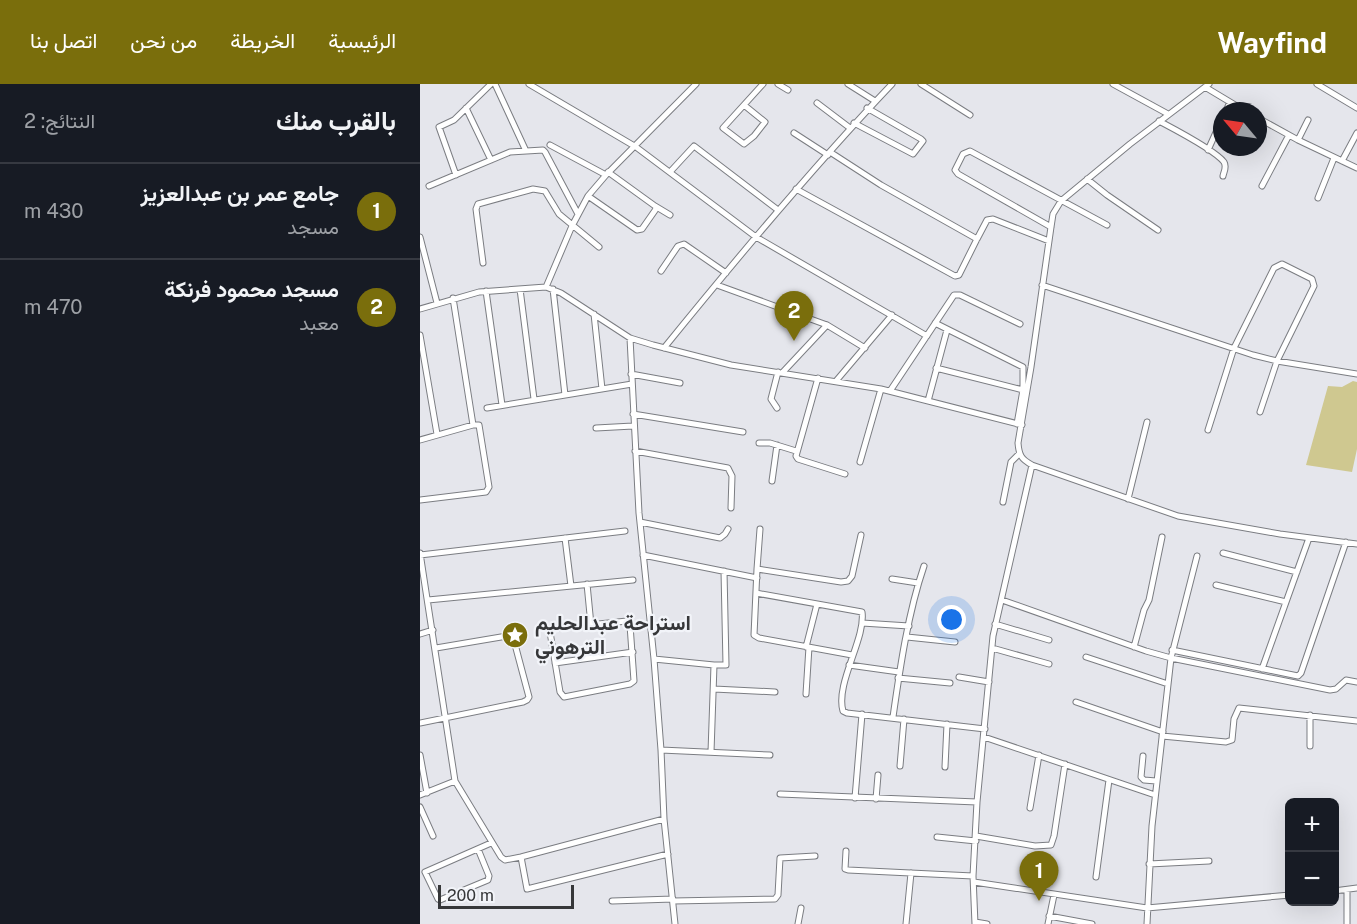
<!DOCTYPE html>
<html lang="ar">
<head>
<meta charset="utf-8">
<style>
	body { margin:0; font-family:"Public Sans",Vazirmatn,sans-serif; background:#242831; color:#f1f3f6; direction:rtl }
	.controls { position:absolute; right:18px; bottom:18px; display:grid; overflow:hidden; border-radius:9px; box-shadow:0 6px 24px #0002 }
	.controls button { width:54px; height:54px; display:grid; place-items:center; padding:0; border:0; border-bottom:2px solid #363941; background:#171b24; color:#f1f3f6; font:30px sans-serif }
	.compass { position:absolute; left:793px; top:18px; width:54px; height:54px; border-radius:50%; background:#171b24; box-shadow:0 6px 24px #0002; rotate:299deg }
	.scale { position:absolute; left:18px; bottom:15px; width:136px; box-sizing:border-box; padding-left:6px; border:3px solid #363739; border-top:0; font-size:16px; line-height:21px; white-space:nowrap; color:#363739; -webkit-text-stroke:4px #f2f4f9; paint-order:stroke }
	.you { position:absolute; left:532px; top:536px; width:21px; height:21px; margin:-15px; border:4px solid #fff; border-radius:50%; background:#1a73e8; box-shadow:0 0 0 9px #1a73e833 }
	.badge { display:grid; place-items:center; width:39px; height:39px; border-radius:50%; background:#7a6e0c; color:#fff; font-size:20px; font-weight:700 }
	.pin { position:absolute; translate:-50% -50px; filter:drop-shadow(0 2px 3px #0008) }
	.pin::after { content:''; position:absolute; top:32px; width:21px; height:18px; background:inherit; clip-path:polygon(0 0,100% 0,50% 100%) }
	.list { margin:0; padding:0; list-style:none }
	h2 { display:flex; justify-content:space-between; align-items:center; height:78px; margin:0; padding:0 24px; font-size:26px }
	h2 small { font-size:20px; font-weight:400; color:#9ea1a6 }
	.list li { display:grid; grid-template-columns:39px 1fr auto; gap:18px; align-items:center; box-sizing:border-box; height:96px; padding:0 24px; border-top:2px solid #363941 }
	.list b { display:block; font-size:22px; white-space:nowrap }
	.list p { margin:0; font-size:20px; white-space:nowrap; color:#9ea1a6 }
	.list em { font-size:20px; font-style:normal; color:#9ea1a6 }
	.map { position:relative; flex:none; width:937px; height:840px; overflow:hidden; direction:ltr }
	header { display:flex; align-items:center; gap:36px; box-sizing:border-box; height:84px; padding:0 30px; background:#7a6e0c; color:#fff }
	header strong { font-size:28px }
	nav { display:flex; gap:33px; margin-inline-start:auto; font-size:21px }
	main { display:flex }
	aside { flex:1; background:#171b24 }
	.map>svg:first-child { display:block }
</style>
</head>
<body>
<header>
<strong>Wayfind</strong>
<nav><a>الرئيسية</a><a>الخريطة</a><a>من نحن</a><a>اتصل بنا</a></nav>
</header>
<main>
<div class="map">
<svg width="937" height="840" viewBox="0 0 937 840">
	<rect width="100%" height="100%" fill="#e5e6ec"/>
	<path fill="#cfc890" d="M933,297L937,298V365L932,388L886,381L908,302L922,303Z"/>
	<g fill="none" stroke-linecap="round" stroke-linejoin="round">
		<defs>
			<path id="minor" d="M75,0L106,67
				M109,0L216,63L336,153L507,252
				M358,0L368,6
				M428,0L455,17
				M501,0L550,31
				M693,0L748,30
				M789,0L710,60L641,117L633,130L631,143L611,283L598,359C599,371 601,375 612,381L758,432L860,450L937,460
				M897,0L937,24
				M785,3L825,27
				M397,19L430,44
				M324,21L345,38L334,52L324,60L303,44L343,0
				M46,24L71,76
				M806,27L810,18
				M838,34L878,56L937,84
				M739,37C754,45 795,66 804,78C807,83 804,87 803,92
				M434,39L493,70L503,57L501,55L447,24
				M374,49L408,71
				M878,56L888,36
				M130,61L186,91
				M788,66L802,35
				M922,77L937,49
				M250,88L274,62L358,126
				M36,91L19,43L34,36L71,0
				M667,95L687,111L738,146
				M9,102L90,68L123,66L125,68L158,130
				M842,102L869,51
				M376,105L535,192L539,191L557,155L461,101L410,68
				M168,112L217,146L222,145L236,125L235,122L188,88
				M898,114L914,74
				M235,122L250,131
				M631,143L538,90L535,86L543,70L550,67L687,141
				M0,153L17,219
				M557,155L567,136L573,135L629,157
				M63,179L56,125L58,120L113,105L125,107L139,130L179,163
				M241,187L258,162L264,160L306,189
				M297,201L407,241L445,264
				M622,201L833,271L857,277L937,290
				M126,203L152,142L168,112L186,91L276,0
				M100,205L114,315
				M133,205L145,311
				M66,207L82,321
				M33,214L53,341
				M0,225L59,208L126,203L141,209L210,254L233,261L311,281L461,305L602,341
				M174,230L182,305
				M515,239L603,283V306L597,340
				M0,251L17,350
				M210,254L219,429L234,575L241,666L244,735L255,840
				M244,264C317,174 392,84 472,0
				M516,284L603,306
				M363,288L407,241
				M211,290L260,299
				M398,294L376,372L378,375L425,390
				M416,297L472,231
				M470,307L534,211H540L600,240
				M508,317L527,246
				M67,324L212,300
				M357,324L351,315L358,288
				M213,330L323,348
				M176,344L213,342
				M788,346L814,264L854,184L862,180L892,195L894,202L857,277L840,328
				M0,356L53,341H59L69,403L66,408L0,416
				M339,359H350L376,367
				M215,367L308,384L312,392L311,424
				M440,378L461,305
				M352,397L357,361
				M708,415L727,338
				M583,418L591,378L599,370
				M220,438L300,454L305,450L308,445
				M145,454L151,502
				M0,469L35,697L81,773L85,776L101,773L244,735
				M803,469L877,488
				M0,471L205,447
				M223,471L337,494
				M337,485L340,445
				M472,495L498,499
				M167,500L171,541
				M796,501L866,518
				M336,509L442,528C446,554 415,600 423,627L427,629L565,645
				M8,516L213,496
				M582,516L726,567L751,574L910,606L916,605L926,596L937,598
				M207,537L210,541L214,597L210,600L144,613L140,608L130,548L131,545Z
				M442,539L489,542
				M575,540L629,556
				M0,550L13,546
				M487,553L535,558
				M386,563L397,520
				M714,563L724,526L729,516L742,453
				M572,564L629,580
				M752,566L878,592L881,589L926,458
				M432,571L339,554L334,551L337,485L421,498L428,497L432,492L441,451
				M666,573L748,600
				M234,575L294,581H306L304,487
				M135,579L213,568
				M429,581L479,588
				M842,585L889,454
				M539,593L569,598
				M478,594L530,599
				M294,605L355,608
				M386,610L389,563
				M656,618L743,648
				M890,631V662
				M473,633C480,584 488,529 504,482
				M0,639L103,618L107,616L109,613L93,553L87,552L16,564
				M742,652L806,658L812,656L814,635L819,624L937,637
				M564,653L735,711
				M241,666L350,671
				M291,668L294,581
				M0,671L7,709
				M723,672L721,693L724,696L736,697
				M480,682L484,635
				M525,683L527,640
				M360,710L557,718
				M0,711L35,697
				M435,714L442,630
				M456,715L458,691
				M0,723L13,752
				M610,724L619,671
				M556,752L615,762L631,761L634,752L645,680
				M517,753L556,757
				M58,765L69,792L68,796L20,816L18,815L5,788L71,759
				M426,767L425,785L428,786L553,792
				M101,773L107,805L248,770
				M729,780L789,777
				M676,793L689,696
				M554,798L727,824L870,811
				M914,807L937,804
				M927,809V840
				M192,817L253,815
				M253,817L355,815L358,811L360,774L395,772
				M629,832L672,840
				M555,838L567,840
				M378,840L381,824
				M486,840L491,789
				M555,840L553,792L557,718L573,552L612,381
				M628,840L634,811
				M727,840L732,742L751,574L777,472"/>
		</defs>
		<use href="#minor" stroke="#7b7d82" stroke-width="7"/>
		<use href="#minor" stroke="#fff" stroke-width="5"/>
	</g>
	<defs>
		<symbol id="sight-disc" viewBox="-11 -11 22 22"><circle r="9.5" fill="#7a6e0c" stroke="#f2f4f9"/><path d="M0-6L1.8-2.2L6-1.7L2.9 1.2L3.7 5.4L0 3.3L-3.7 5.4L-2.9 1.2L-6-1.7L-1.8-2.2Z" fill="#fff"/></symbol>
	</defs>
	<g fill-rule="evenodd">
		<use href="#sight-disc" x="80" y="536" width="30" height="30"/>
	</g>
	<g text-anchor="middle" stroke-width="4.5" stroke-linejoin="round" paint-order="stroke">
		<g font-size="21" font-weight="bold" fill="#363739" stroke="#f2f4f9" text-anchor="start">
			<text x="115" y="546">استراحة عبدالحليم<tspan x="115" dy="24">الترهوني</tspan></text>
		</g>
	</g>
</svg>
<div class="controls">
<button>+</button>
<button>−</button>
</div>
<svg class="compass" viewBox="-18 -18 36 36"><path d="M0-13l5 13h-10z" fill="#e53935"/><path d="M0 13l5-13h-10z" fill="#9ea1a6"/></svg>
<div class="scale">200 m</div>
<div class="you"></div>
<div class="pin badge" style="left:619px;top:817px">1</div>
<div class="pin badge" style="left:374px;top:257px">2</div>
</div>
<aside>
<h2>بالقرب منك<small>النتائج: 2</small></h2>
<ul class="list">
<li><span class="badge">1</span><div><b>جامع عمر بن عبدالعزيز</b><p>مسجد</p></div><em>430 m</em></li>
<li><span class="badge">2</span><div><b>مسجد محمود فرنكة</b><p>معبد</p></div><em>470 m</em></li>
</ul>
</aside>
</main>
</body>
</html>
